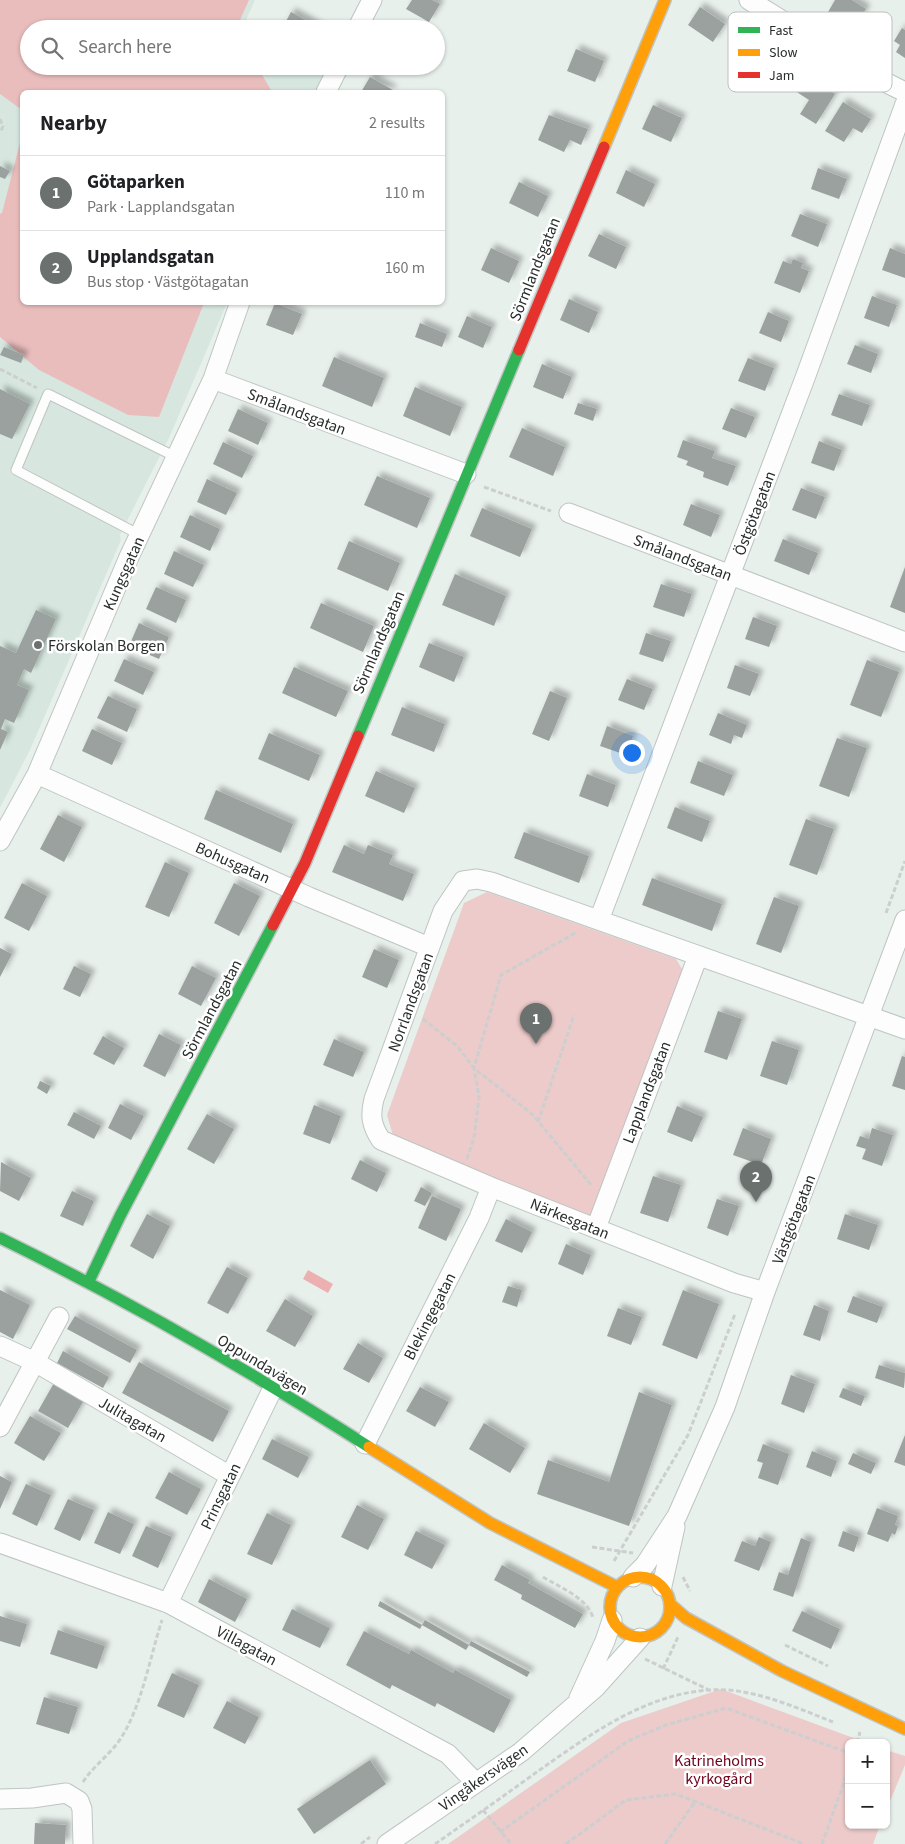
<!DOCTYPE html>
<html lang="en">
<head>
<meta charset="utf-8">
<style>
	body { margin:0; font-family:"Source Sans 3",sans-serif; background:#f6f6f6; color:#202124 }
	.controls { position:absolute; right:15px; bottom:15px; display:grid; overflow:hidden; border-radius:8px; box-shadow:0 1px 4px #0004 }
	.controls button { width:45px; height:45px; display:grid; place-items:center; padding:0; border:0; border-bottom:1px solid #e0e0e0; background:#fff; color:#202124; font:25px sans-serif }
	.you { position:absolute; left:631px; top:752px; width:18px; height:18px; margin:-12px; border:4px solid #fff; border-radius:50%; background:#1a73e8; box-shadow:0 0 0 8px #1a73e833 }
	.badge { display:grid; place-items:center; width:32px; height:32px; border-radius:50%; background:#6b716f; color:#fff; font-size:16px; font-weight:700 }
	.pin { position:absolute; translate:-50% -41px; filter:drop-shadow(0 1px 2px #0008) }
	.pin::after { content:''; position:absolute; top:26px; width:18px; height:15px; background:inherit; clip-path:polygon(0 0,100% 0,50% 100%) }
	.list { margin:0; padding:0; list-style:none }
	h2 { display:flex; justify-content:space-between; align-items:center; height:65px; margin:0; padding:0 20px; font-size:21px }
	h2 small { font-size:16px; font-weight:400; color:#757577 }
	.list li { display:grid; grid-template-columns:32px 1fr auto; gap:15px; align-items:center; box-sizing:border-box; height:75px; padding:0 20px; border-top:1px solid #e0e0e0 }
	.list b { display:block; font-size:19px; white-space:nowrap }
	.list p { margin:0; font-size:16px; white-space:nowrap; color:#757577 }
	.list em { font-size:16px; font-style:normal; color:#757577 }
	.icon { flex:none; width:28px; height:28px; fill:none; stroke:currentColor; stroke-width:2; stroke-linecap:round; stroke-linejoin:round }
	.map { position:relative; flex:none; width:905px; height:1844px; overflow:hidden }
	.search { position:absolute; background:#fff; box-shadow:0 1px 4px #0004; left:20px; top:20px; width:425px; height:55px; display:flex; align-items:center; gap:12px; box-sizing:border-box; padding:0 18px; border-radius:28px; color:#757577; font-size:19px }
	.panel { position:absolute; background:#fff; box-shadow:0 1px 4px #0004; left:20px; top:90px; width:425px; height:215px; border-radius:8px }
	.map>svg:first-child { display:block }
</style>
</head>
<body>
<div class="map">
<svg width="905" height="1844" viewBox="0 0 905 1844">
	<defs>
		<filter id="shadow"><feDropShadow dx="4.5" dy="-4.5" stdDeviation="2.5" flood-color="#0004"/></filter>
	</defs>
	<rect width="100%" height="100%" fill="#e8f0ec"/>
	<path fill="#d7e7e0" d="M0,0H255L242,29H29V66H306L324,75L317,92H22V302L227,303L169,438L120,535L121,540L30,750L0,808Z"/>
	<path fill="#eccbca" d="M487,892L676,959L685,974L593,1220L394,1139L387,1115L464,903Z
		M721,1689L867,1743H849V1825H880L873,1844H448L621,1723Z
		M886,1750L905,1756V1765L886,1811Z"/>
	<path fill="#eabdbd" d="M0,0H249L236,29H29V66H257L272,92H22V302L204,303L159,417L128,415L39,370L0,337V214L2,213L21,139L22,110L0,94Z"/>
	<path fill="#ecb0b1" d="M308,1270L333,1284L328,1293L303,1279Z"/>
	<path fill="#9ba19e" filter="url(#shadow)" d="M412,0H432L440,4L429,22L406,9Z
		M835,0H852L866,9L854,28L828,12Z
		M700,7L725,24L713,42L688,25Z
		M291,12L322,29H282Z
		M902,28L905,30V58L896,52L900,45L894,41Z
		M576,49L604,61L595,82L567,71Z
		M799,71L835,94L816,124L800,114L809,100L789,87Z
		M370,77L393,90L391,92H361Z
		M843,102L871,119L862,133L853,128L844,142L825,131Z
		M653,105L682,118L671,142L642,129Z
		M549,115L588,129L581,145L570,140L564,152L538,140Z
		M0,166L10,171L5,179L0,177Z
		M818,168L847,179L839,199L811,189Z
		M626,170L655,184L644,207L616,193Z
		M519,182L548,196L538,217L509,203Z
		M800,214L827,224L818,247L791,236Z
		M599,234L626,247L616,269L588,256Z
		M491,248L519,261L509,283L481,270Z
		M890,248L905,254V278L882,270Z
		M793,259L803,263L801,268L809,271L800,293L774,283L783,261L791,264Z
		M872,296L897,305L889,327L864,318Z
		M569,299L598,312L589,333L560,320Z
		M275,303L302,314L293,335L266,325Z
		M768,312L789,321L781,342L759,333Z
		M467,316L492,327L483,348L458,337Z
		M420,323L447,334L442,347L415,337Z
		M855,345L878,354L871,373L847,364Z
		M4,347L24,355L21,363L0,355Z
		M334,357L384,378L372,407L322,386Z
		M748,358L774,368L765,391L738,381Z
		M542,364L572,377L563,399L533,387Z
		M415,387L462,407L450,436L403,416Z
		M0,389L30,404L12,439L0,434Z
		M839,394L870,405L862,426L831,415Z
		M578,403L597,409L593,421L574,414Z
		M731,408L755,417L746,438L722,429Z
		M238,409L268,423L258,445L228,431Z
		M522,428L565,447L553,476L509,457Z
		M683,440L715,451L712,458L736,466L728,486L703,477L704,472L686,465L688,461L677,457Z
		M819,441L842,450L834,471L811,463Z
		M223,442L253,456L242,478L213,464Z
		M377,476L430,498L417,528L364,505Z
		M207,479L237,493L226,515L197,502Z
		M801,488L825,497L816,519L792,510Z
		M691,504L720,515L711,537L683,525Z
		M482,508L532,529L520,557L470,536Z
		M190,515L220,529L210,551L180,537Z
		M783,539L818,553L809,575L774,561Z
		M349,541L400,563L388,591L337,569Z
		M174,551L204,565L193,587L164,574Z
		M905,567V613L890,607Z
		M455,574L506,596L494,626L442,605Z
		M661,584L692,594L684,617L653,607Z
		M156,587L186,600L176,623L146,609Z
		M321,603L374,626L363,652L310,628Z
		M36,610L56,619L31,673L24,669L17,685L29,690L14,723L5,719L1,729L8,732L0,750V646L16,653Z
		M753,617L777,626L769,647L745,639Z
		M139,623L169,637L159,659L129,646Z
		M646,633L671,641L663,662L639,654Z
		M429,643L464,657L454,682L419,667Z
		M124,659L154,672L143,695L114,681Z
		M867,660L899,672L881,717L850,705Z
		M735,665L759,674L750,696L727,688Z
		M294,667L348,691L336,717L282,693Z
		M627,679L653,689L644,710L618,700Z
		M550,691L567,698L549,741L532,734Z
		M108,696L137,709L127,732L97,718Z
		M402,707L445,724L434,752L391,735Z
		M718,713L747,725L742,738L734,735L731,744L709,735Z
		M607,726L633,736L626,755L600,746Z
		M92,729L122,743L112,765L82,751Z
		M269,733L320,755L309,781L258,759Z
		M837,738L867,748L849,797L819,786Z
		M698,761L733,775L724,796L690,783Z
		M376,771L415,788L404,813L365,796Z
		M587,774L616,785L608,807L579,796Z
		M216,790L293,824L281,853L204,819Z
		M675,807L710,821L702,842L667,828Z
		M58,815L82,827L64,862L40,849Z
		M806,819L834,829L817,875L789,865Z
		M524,832L589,856L579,883L514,858Z
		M344,845L364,854L368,845L393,855L389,864L414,874L403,901L332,872Z
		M165,862L189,873L169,917L145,907Z
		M652,878L722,904L712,931L642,905Z
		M22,883L47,896L29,931L4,918Z
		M234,883L260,896L239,936L214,923Z
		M774,897L799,906L781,953L756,944Z
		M0,948L12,954L0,977Z
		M374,949L399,960L387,988L362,977Z
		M74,966L91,974L80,997L63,989Z
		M192,966L216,978L201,1006L178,994Z
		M718,1011L742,1019L727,1060L704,1052Z
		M159,1034L181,1045L165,1077L143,1066Z
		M103,1036L124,1048L114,1065L93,1054Z
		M334,1039L364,1052L353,1077L323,1065Z
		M772,1041L799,1050L787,1085L760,1076Z
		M902,1056L905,1057V1090L892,1086Z
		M40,1081L51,1086L47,1094L37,1088Z
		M120,1104L144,1116L131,1140L108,1128Z
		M314,1105L341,1116L330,1144L303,1134Z
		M677,1106L703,1117L692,1142L667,1132Z
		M74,1112L101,1126L94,1139L67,1125Z
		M207,1114L234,1129L214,1164L187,1149Z
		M743,1128L771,1139L761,1165L733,1155Z
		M872,1128L893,1135L882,1166L862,1159L866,1149L856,1146L860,1136L869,1139Z
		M360,1160L386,1173L377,1192L351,1179Z
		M1,1162L31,1178L19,1201L0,1191Z
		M653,1176L681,1185L668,1222L640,1213Z
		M421,1187L432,1193L425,1206L414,1201Z
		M72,1191L94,1201L83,1226L60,1216Z
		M432,1196L461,1209L446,1241L418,1228Z
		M717,1199L739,1206L728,1236L707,1228Z
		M147,1214L170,1226L153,1259L130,1246Z
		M845,1214L878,1225L869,1250L837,1239Z
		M506,1219L532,1232L522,1253L495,1241Z
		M566,1244L591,1255L583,1275L558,1264Z
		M227,1267L248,1278L228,1314L207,1303Z
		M508,1286L522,1290L517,1307L502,1302Z
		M0,1290L30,1305L13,1339L0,1332Z
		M683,1290L719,1304L697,1359L662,1345Z
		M853,1296L883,1307L877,1323L847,1312Z
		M285,1299L313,1316L295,1347L266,1331Z
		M814,1305L829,1311L820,1341L803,1335Z
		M618,1308L642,1317L631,1345L607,1336Z
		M75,1316L137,1350L130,1363L67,1329Z
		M358,1343L383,1358L369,1383L343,1369Z
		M63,1351L109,1377L103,1388L57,1363Z
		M139,1362L229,1411L213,1442L122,1393Z
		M879,1365L905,1373L904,1388L875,1378Z
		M791,1375L815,1384L804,1413L781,1404Z
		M54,1383L84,1400L68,1428L38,1411Z
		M420,1387L449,1402L435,1427L406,1411Z
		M843,1388L865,1396L861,1406L839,1397Z
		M639,1392L672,1405L629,1526L537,1494L548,1460L609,1482Z
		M30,1416L61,1433L44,1461L14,1443Z
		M484,1423L525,1448L510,1473L469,1449Z
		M905,1435V1466L894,1462Z
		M272,1439L309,1457L298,1478L262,1459Z
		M763,1444L789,1454L778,1485L758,1478L763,1463L757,1461Z
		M812,1451L837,1461L831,1477L806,1467Z
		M853,1453L876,1463L871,1474L848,1464Z
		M169,1472L201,1489L187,1515L155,1498Z
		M0,1476L12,1482L0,1509Z
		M26,1484L51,1495L37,1526L12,1514Z
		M68,1499L94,1510L80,1541L54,1529Z
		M357,1505L384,1519L368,1550L341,1537Z
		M877,1508L898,1516L895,1525L898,1526L895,1535L892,1533L888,1542L867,1534Z
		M108,1512L134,1524L120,1554L94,1543Z
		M267,1513L291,1525L272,1565L247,1554Z
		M146,1526L172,1537L158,1568L132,1556Z
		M416,1531L445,1545L432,1569L404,1555Z
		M843,1531L859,1537L854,1552L838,1546Z
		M759,1537L771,1542L759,1571L734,1561L742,1541L755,1546Z
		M801,1538L811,1542L793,1597L773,1590L779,1572L788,1575Z
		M502,1565L530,1580L528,1583L583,1614L575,1628L521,1599L522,1595L494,1580Z
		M209,1579L247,1599L235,1622L198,1602Z
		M380,1601L422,1625L425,1620L469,1645L466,1650L422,1625L420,1629L378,1606Z
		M292,1609L330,1628L320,1648L282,1630Z
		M802,1611L840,1629L831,1649L792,1631Z
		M0,1616L27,1624L20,1647L0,1641Z
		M58,1630L105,1646L97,1669L50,1654Z
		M364,1631L409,1654L411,1650L453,1673L455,1670L511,1700L494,1733L437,1703L435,1707L392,1685L390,1689L346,1665Z
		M471,1641L530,1672L527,1677L469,1645Z
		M172,1673L199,1685L184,1718L157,1706Z
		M44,1697L78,1707L69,1734L36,1724Z
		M227,1701L259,1717L245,1744L213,1728Z
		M370,1760L386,1784L314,1834L297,1809Z
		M35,1823L66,1825L65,1844H34Z"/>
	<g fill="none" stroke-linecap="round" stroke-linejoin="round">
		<defs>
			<path id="lane" d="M140,535L16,470L48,394L176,457"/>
			<path id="street" d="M749,0L869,74L905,92
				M357,29L372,0
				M326,92L339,66
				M213,379L466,474
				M569,513L905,642
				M37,774L309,897L429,947
				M0,841L37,774L129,557L213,379L240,302
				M599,920L805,378L905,104
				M596,1228L698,956
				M765,1292L734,1283L491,1187L381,1140C371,1125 370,1115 374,1099L443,911L463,881L477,879L491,882L905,1029
				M0,1346L35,1362L230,1476
				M0,1427L59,1317
				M365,1444L479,1218L491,1187
				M0,1543L168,1603L448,1754L475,1782
				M633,1577L645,1565L677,1516L725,1407L765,1292L905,920
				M662,1586L675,1527
				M168,1603L273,1388
				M579,1698L605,1641L612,1620
				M0,1799L32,1798L66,1793L79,1801L82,1809L83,1844
				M387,1844L521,1752L596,1687L640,1638"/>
			<path id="fast" d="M358,736L519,350
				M0,1238C127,1300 250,1371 369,1447
				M89,1281L120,1216L273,925"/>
			<path id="slow" d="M604,147L665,0
				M369,1447L490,1523L617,1587
				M610 1607a30 30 0 1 1 60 0a30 30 0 1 1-60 0Z
				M671,1605L686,1618L782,1671L905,1729"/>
			<path id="jam" d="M519,350L604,147
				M273,925L305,863L358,736"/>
		</defs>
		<use href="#lane" stroke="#bec5c2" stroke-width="11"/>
		<use href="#street" stroke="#bec5c2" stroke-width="21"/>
		<use href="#fast" stroke="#bec5c2" stroke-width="14"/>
		<use href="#slow" stroke="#bec5c2" stroke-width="14"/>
		<use href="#jam" stroke="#bec5c2" stroke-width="14"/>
		<path stroke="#cccfcf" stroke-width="3" stroke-dasharray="5 2.5" stroke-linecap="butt" d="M0,119L3,126L0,133
			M0,369L37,388
			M484,487L551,511
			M886,913L905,861
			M423,1019L457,1046L474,1068L532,1114L592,1186
			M538,1122L574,1015
			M467,1159L474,1138L479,1097L474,1068L501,975L577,932
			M592,1547L633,1553
			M614,1561L688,1435L735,1314
			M543,1577C559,1587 588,1598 593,1618
			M683,1577L690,1591
			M785,1645L828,1666
			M645,1659L709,1690
			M663,1669L678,1637
			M857,1743L860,1732
			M83,1782C93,1766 110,1755 121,1738C142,1705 150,1657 162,1620
			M483,1810L511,1844
			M500,1832L628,1741L666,1725L726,1708L849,1753
			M361,1844L370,1837
			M435,1844C468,1821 501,1798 534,1774C591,1734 654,1686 728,1690C764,1693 800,1709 833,1722
			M566,1844L626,1800L676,1794L804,1844
			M665,1844L695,1802
			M822,1844L849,1768"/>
		<use href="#lane" stroke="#fcfdfc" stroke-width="9"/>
		<use href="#street" stroke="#fcfdfc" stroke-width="19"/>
		<use href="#fast" stroke="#30b455" stroke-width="11"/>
		<use href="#slow" stroke="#ff9f0a" stroke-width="11"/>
		<use href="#jam" stroke="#e5322d" stroke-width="11"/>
	</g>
	<circle fill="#6b716f" stroke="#fff" stroke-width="2" cx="38" cy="645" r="5"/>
	<g text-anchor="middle" stroke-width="5" stroke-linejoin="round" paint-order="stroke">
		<g font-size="16" fill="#272d2b" stroke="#fff">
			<text transform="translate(534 269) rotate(-68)" y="6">Sörmlandsgatan</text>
			<text transform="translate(297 411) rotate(21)" y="6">Smålandsgatan</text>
			<text transform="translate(754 513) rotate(-69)" y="6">Östgötagatan</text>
			<text transform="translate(683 557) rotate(21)" y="6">Smålandsgatan</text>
			<text transform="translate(123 573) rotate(-66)" y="6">Kungsgatan</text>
			<text transform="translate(378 642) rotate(-67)" y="6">Sörmlandsgatan</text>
			<text transform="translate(233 862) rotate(24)" y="6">Bohusgatan</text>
			<text transform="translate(410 1002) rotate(-70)" y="6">Norrlandsgatan</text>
			<text transform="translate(211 1009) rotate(-62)" y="6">Sörmlandsgatan</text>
			<text transform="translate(646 1092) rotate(-69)" y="6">Lapplandsgatan</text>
			<text transform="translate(570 1218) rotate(22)" y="6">Närkesgatan</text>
			<text transform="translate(793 1219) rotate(-69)" y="6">Västgötagatan</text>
			<text transform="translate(429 1316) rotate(-63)" y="6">Blekingegatan</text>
			<text transform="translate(263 1364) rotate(31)" y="6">Oppundavägen</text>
			<text transform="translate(133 1419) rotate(30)" y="6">Julitagatan</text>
			<text transform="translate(220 1496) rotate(-64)" y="6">Prinsgatan</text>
			<text transform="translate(247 1645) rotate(28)" y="6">Villagatan</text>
			<text transform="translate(483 1777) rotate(-35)" y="6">Vingåkersvägen</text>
		</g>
		<g font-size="16" fill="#272d2b" stroke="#fff" text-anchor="start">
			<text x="48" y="651">Förskolan Borgen</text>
		</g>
		<g font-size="16" fill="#6f021c" stroke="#fff">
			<text x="719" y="1766">Katrineholms<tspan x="719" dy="18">kyrkogård</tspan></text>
		</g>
	</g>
	<rect x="728" y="12" width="164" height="80" rx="8" fill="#fff" stroke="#bec0bf" stroke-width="1"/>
	<rect x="738" y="27" width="22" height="6" fill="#30b455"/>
	<rect x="738" y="49" width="22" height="7" fill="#ff9f0a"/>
	<rect x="738" y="72" width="22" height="6" fill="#e5322d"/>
	<g font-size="14" fill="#272d2b">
		<text x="769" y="35">Fast</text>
		<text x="769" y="57">Slow</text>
		<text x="769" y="80">Jam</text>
	</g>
</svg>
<div class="controls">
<button>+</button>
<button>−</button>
</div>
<div class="you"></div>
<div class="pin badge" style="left:536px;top:1044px">1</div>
<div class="pin badge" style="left:756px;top:1202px">2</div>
<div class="search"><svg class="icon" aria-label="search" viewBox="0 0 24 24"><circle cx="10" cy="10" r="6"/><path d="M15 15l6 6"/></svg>Search here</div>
<section class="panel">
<h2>Nearby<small>2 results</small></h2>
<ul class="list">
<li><span class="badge">1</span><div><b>Götaparken</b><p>Park · Lapplandsgatan</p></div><em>110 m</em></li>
<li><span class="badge">2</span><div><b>Upplandsgatan</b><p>Bus stop · Västgötagatan</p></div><em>160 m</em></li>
</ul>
</section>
</div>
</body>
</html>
